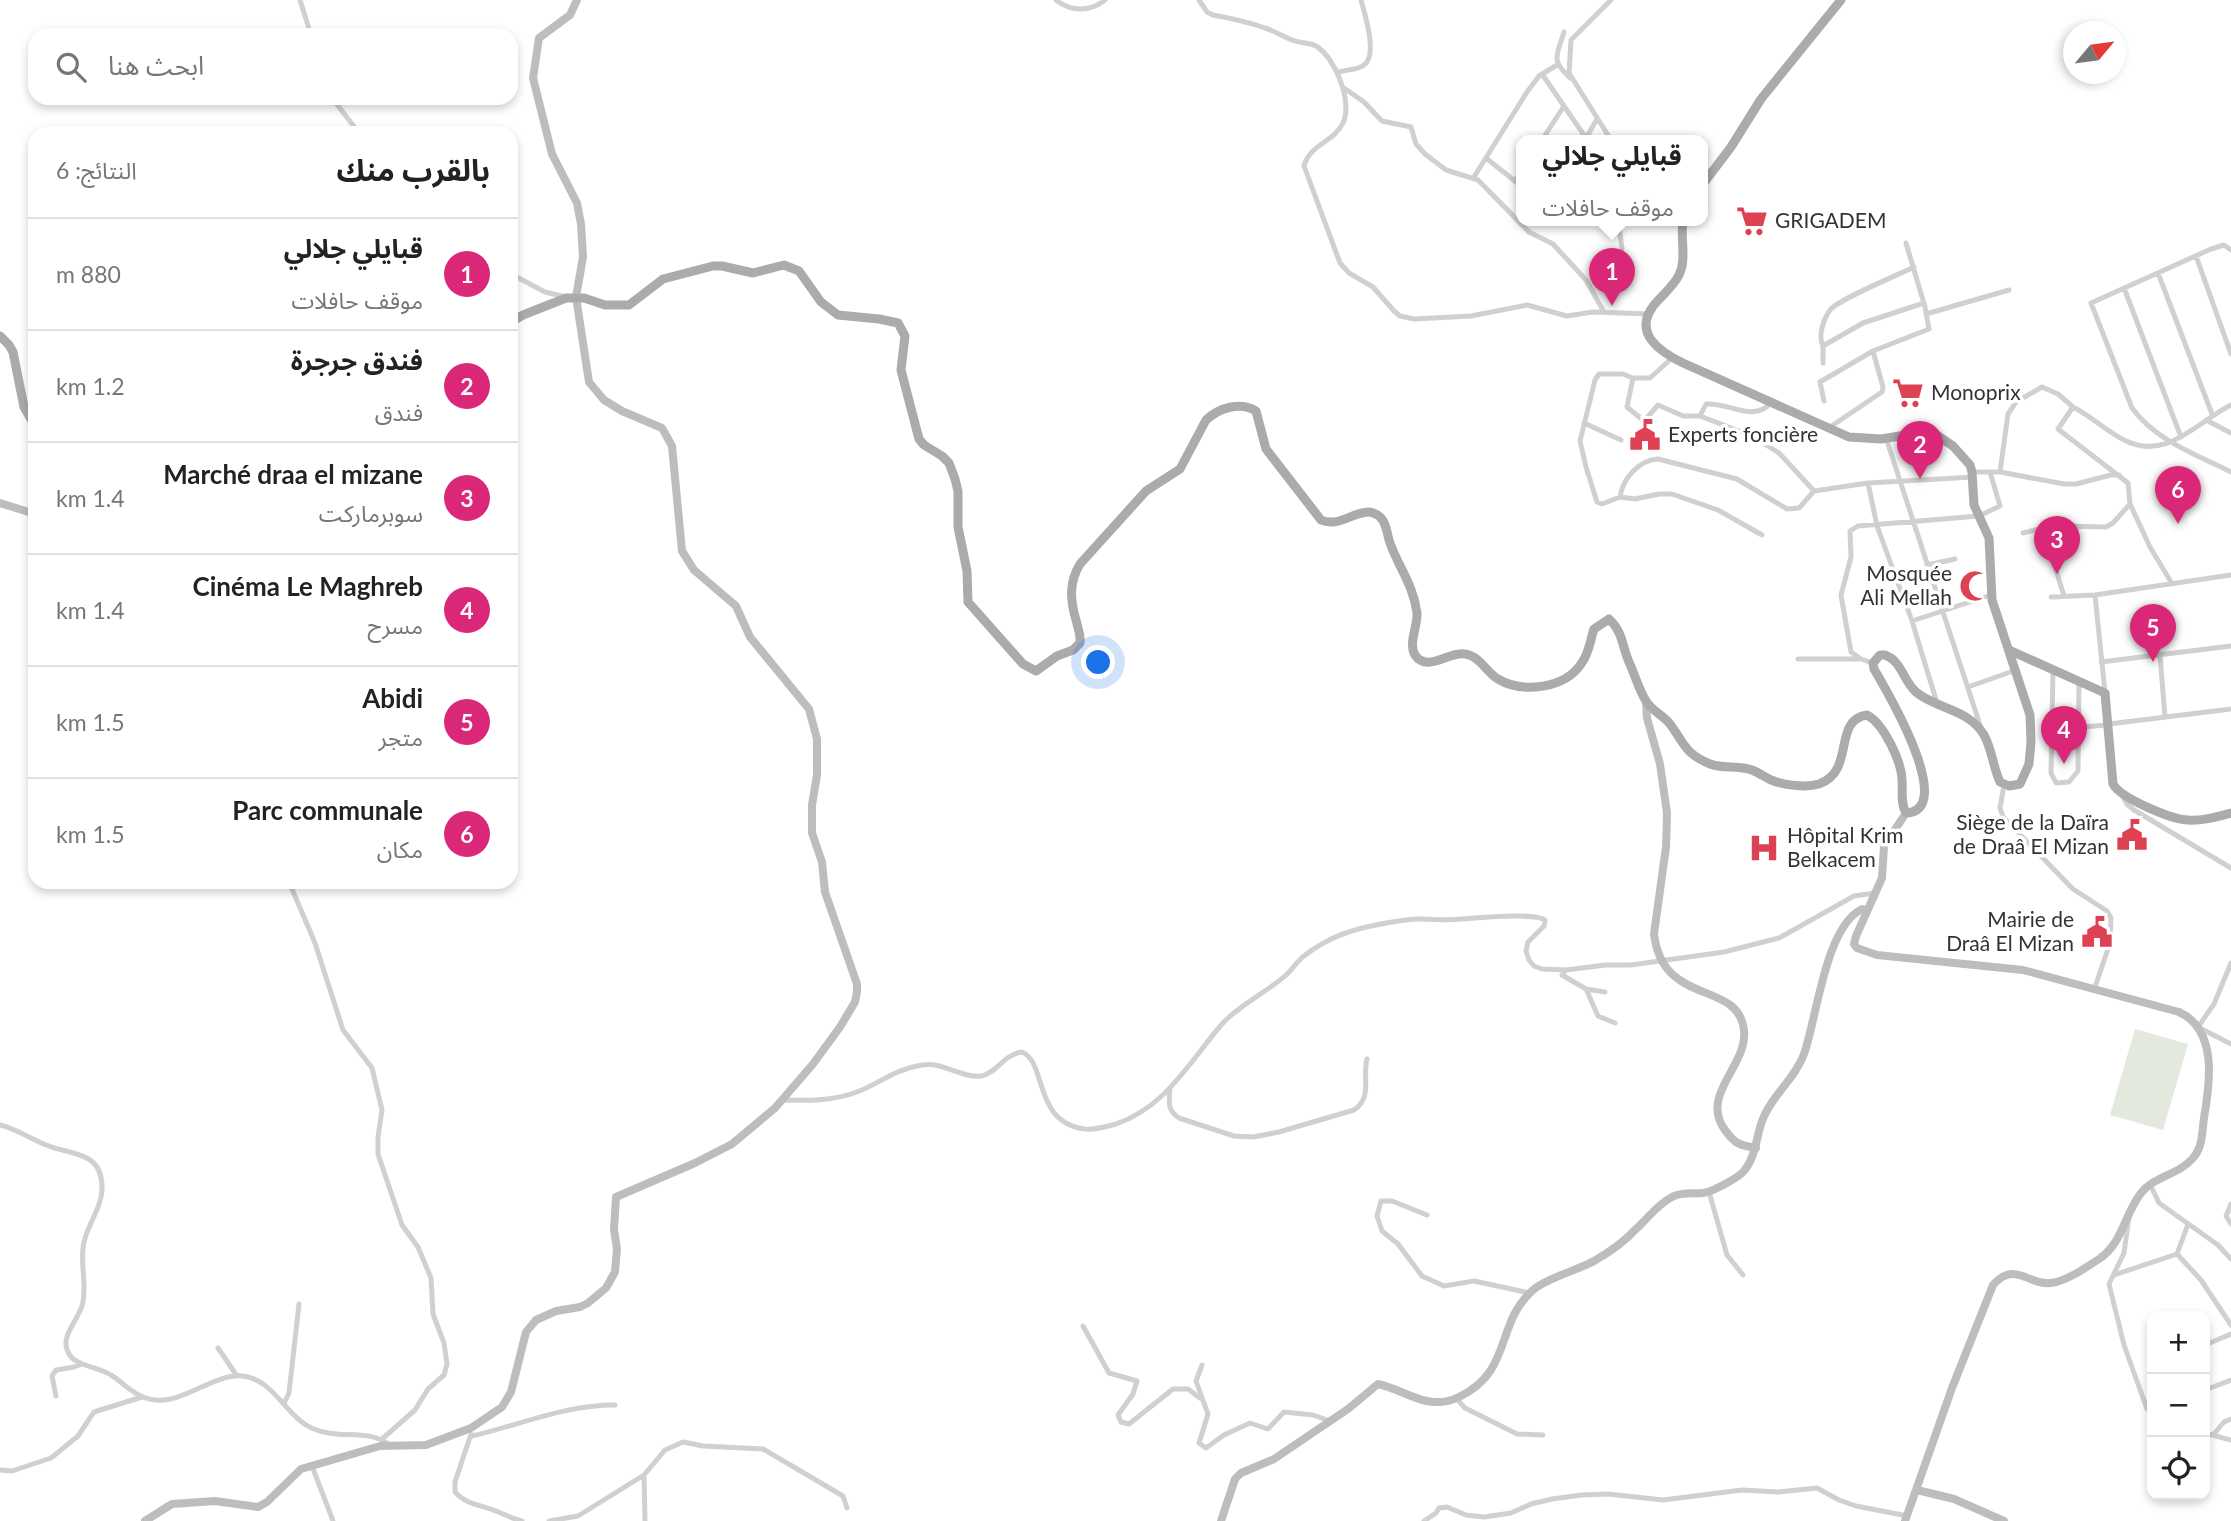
<!DOCTYPE html>
<html lang="ar">
<head>
<meta charset="utf-8">
<style>
	body { margin:0; font-family:Lato,"Noto Sans Arabic",sans-serif; background:#f2f2f2; color:#222; direction:rtl }
	.controls { position:absolute; right:21px; bottom:21px; display:grid; overflow:hidden; border-radius:14px; box-shadow:0 4px 10px #0003 }
	.controls button { width:63px; height:63px; display:grid; place-items:center; padding:0; border:0; border-bottom:2px solid #e0e0e0; background:#fff; color:#222; font:35px sans-serif }
	.compass { position:absolute; left:2063px; top:21px; width:63px; height:63px; border-radius:50%; background:#fff; box-shadow:0 4px 10px #0003; rotate:61deg }
	.you { position:absolute; left:1099px; top:663px; width:24px; height:24px; margin:-18px; border:5px solid #fff; border-radius:50%; background:#1a73e8; box-shadow:0 0 0 10px #1a73e833 }
	.badge { display:grid; place-items:center; width:46px; height:46px; border-radius:50%; background:#db2777; color:#fff; font-size:23px; font-weight:700 }
	.pin { position:absolute; translate:-50% -58px; filter:drop-shadow(0 2px 4px #0008) }
	.pin::after { content:''; position:absolute; top:37px; width:24px; height:21px; background:inherit; clip-path:polygon(0 0,100% 0,50% 100%) }
	.popup { position:absolute; left:1516px; top:135px; width:192px; height:91px; box-sizing:border-box; display:grid; place-content:center; border-radius:14px; background:#fff; filter:drop-shadow(0 2px 5px #0005); font-size:23px; white-space:nowrap; color:#767676 }
	.popup b { font-size:26px; color:#222 }
	.popup::after { content:''; position:absolute; left:50%; top:100%; margin-left:-14px; border:14px solid transparent; border-top-color:#fff }
	.list { margin:0; padding:0; list-style:none }
	h2 { display:flex; justify-content:space-between; align-items:center; height:91px; margin:0; padding:0 28px; font-size:30px }
	h2 small { font-size:23px; font-weight:400; color:#767676 }
	.list li { display:grid; grid-template-columns:46px 1fr auto; gap:21px; align-items:center; box-sizing:border-box; height:112px; padding:0 28px; border-top:2px solid #e0e0e0 }
	.list b { display:block; font-size:26px; white-space:nowrap }
	.list p { margin:0; font-size:23px; white-space:nowrap; color:#767676 }
	.list em { font-size:23px; font-style:normal; color:#767676 }
	.icon { flex:none; width:38px; height:38px; fill:none; stroke:currentColor; stroke-width:2; stroke-linecap:round; stroke-linejoin:round }
	.map { position:relative; flex:none; width:2231px; height:1521px; overflow:hidden; direction:ltr }
	.search { position:absolute; background:#fff; box-shadow:0 4px 10px #0003; left:28px; top:28px; width:490px; height:77px; display:flex; align-items:center; gap:18px; box-sizing:border-box; padding:0 24px; border-radius:21px; color:#767676; font-size:26px }
	.panel { position:absolute; background:#fff; box-shadow:0 4px 10px #0003; left:28px; top:126px; width:490px; height:763px; border-radius:21px; direction:rtl }
	.map>svg:first-child { display:block }
</style>
</head>
<body>
<div class="map">
<svg width="2231" height="1521" viewBox="0 0 2231 1521">
	<rect width="100%" height="100%" fill="#fff"/>
	<path fill="#e3e9dc" d="M2135,1029L2188,1044L2163,1130L2110,1115Z"/>
	<g fill="none" stroke-linecap="round" stroke-linejoin="round">
		<path stroke="#d0d0d0" stroke-width="5" d="M300,0L311,35
			M1056,0C1071,12 1090,12 1105,0
			M1199,0L1207,12L1213,15C1230,18 1248,22 1265,28C1275,31 1285,38 1295,41C1301,43 1310,43 1316,46C1335,57 1353,102 1343,123C1334,142 1310,144 1304,166L1340,263L1349,273L1373,287L1394,311L1400,316L1414,319L1471,316L1527,305L1567,316L1593,312L1649,314
			M1564,32C1557,56 1550,59 1570,78
			M1337,73C1345,69 1356,71 1364,65C1378,55 1365,15 1361,0
			M1542,74L1586,138
			M1344,88L1364,102L1382,121L1411,127L1416,144L1425,154L1446,170L1478,180L1529,232L1553,244L1586,280L1604,312
			M332,98L359,133
			M1542,140L1564,106
			M1585,140L1597,119
			M1611,140L1569,73L1571,40L1611,0
			M1486,158L1521,186
			M1474,177L1527,92L1539,76L1557,65
			M1515,181L1521,172
			M2231,250L2224,245L2211,249L2091,303L2132,408C2155,440 2197,455 2231,472
			M2196,256L2231,354
			M1914,267C1898,275 1839,299 1830,310C1823,320 1818,336 1823,346L1863,323L1924,303
			M1617,270L1622,248L1618,220
			M2158,273L2212,414
			M511,274L545,292L566,297
			M2124,288L2181,437
			M1926,314L2009,290
			M1823,346V363
			M1672,358L1650,378H1633L1627,407L1644,421L1658,405L1683,416H1700
			M1633,378L1623,374H1599L1595,380L1580,441L1586,467L1597,502L1602,504L1620,497C1623,478 1639,460 1658,459L1737,479L1787,509L1799,508L1814,491
			M1824,401L1820,382L1873,351
			M1771,403C1752,423 1729,402 1706,404L1700,416L1752,436L1779,453L1814,491L1868,483
			M2206,420L2231,433
			M1584,423L1621,440
			M1827,429L1882,392L1883,387L1873,351L1929,329L1925,307L1906,243
			M1886,438L1981,728
			M1972,472H2000L2064,484H2076L2111,475H2119
			M2000,472L2008,414L2016,402L2042,387L2058,394L2073,407
			M1620,497L1635,499L1659,494H1672L1718,510L1762,535
			M2023,533L2043,528
			M1927,565L1955,559
			M2171,582L2150,547L2130,504L2128,483L2058,429L2073,407C2091,416 2106,431 2124,440C2166,462 2197,422 2231,405
			M2064,596L2043,528L2065,526L2106,527L2113,523L2130,504
			M2051,597L2095,595
			M1912,621L1991,595
			M2160,655L2165,717
			M1798,659H1861
			M2101,662L2231,646
			M1873,663L1861,659L1851,652L1841,595L1851,557L1850,531L1858,526L1979,516L2000,506L1990,472
			M2053,670L2051,773L2056,783L2069,782L2078,771L2079,682
			M1968,687L2016,670
			M2105,692L2095,595L2231,575
			M1937,703L1912,621L1877,526L1868,483L1973,477
			M2109,724L2231,709
			M2051,730L2106,725
			M2004,785L2000,808L2003,817L2073,889L2107,911L2111,918L2110,943L2094,990
			M2122,795L2127,804L2134,810L2231,868
			M289,882L315,943L343,1030L372,1068L382,1110L378,1137V1154L402,1225L418,1247L431,1278L433,1314L444,1343L447,1364L444,1375L428,1389L415,1410L382,1439
			M2231,963L2214,1004L2198,1027L2231,1044
			M1566,970L1562,975L1586,989L1598,1016L1615,1023
			M1586,989L1605,992
			M1170,1088C1169,1102 1167,1110 1179,1118L1234,1136L1253,1137L1279,1132L1354,1110C1373,1097 1362,1078 1367,1059
			M782,1100C810,1101 836,1101 862,1090C884,1080 897,1069 922,1065C942,1061 960,1078 981,1076C996,1074 1004,1054 1022,1052C1047,1062 1033,1123 1085,1129C1096,1130 1105,1127 1116,1124C1166,1107 1190,1061 1222,1024C1240,1004 1266,993 1286,975C1292,970 1297,961 1304,956C1315,947 1333,937 1346,933C1361,927 1403,919 1419,919C1433,919 1447,921 1461,919C1478,918 1533,912 1545,920L1544,926L1528,942L1526,951L1529,960L1534,966L1542,969L1566,970L1605,965H1631L1724,952L1779,938L1854,896L1875,893
			M0,1125C17,1129 32,1140 49,1146C71,1155 102,1151 102,1187C103,1205 88,1224 84,1242C79,1262 88,1285 82,1306C76,1324 56,1340 72,1358C80,1366 100,1368 111,1375C121,1381 129,1391 141,1396C177,1413 208,1373 243,1376C275,1380 286,1418 314,1429C339,1440 368,1428 390,1445
			M2150,1184L2159,1203L2218,1245L2231,1259
			M1709,1192L1727,1255L1743,1275
			M2231,1204L2226,1216L2231,1224
			M1427,1215L1392,1201H1381L1377,1216L1382,1231L1398,1244L1422,1276L1444,1286L1474,1281L1530,1293
			M2129,1217L2124,1253L2109,1284L2124,1345L2147,1409L2152,1411
			M2188,1224L2177,1254L2201,1280L2231,1325
			M2114,1275L2177,1254
			M1083,1326L1109,1373L1137,1381L1133,1394L1118,1415L1121,1422L1129,1424L1173,1389H1188L1200,1398
			M2205,1345L2231,1334
			M218,1348L237,1376
			M1202,1365L1196,1381L1208,1414L1199,1443L1206,1448L1224,1435L1250,1423L1268,1429L1284,1412L1313,1415L1330,1421
			M2205,1390L2231,1380
			M56,1396L52,1376L56,1370L74,1367L82,1364
			M1456,1398L1465,1408L1517,1434L1543,1435
			M284,1403L289,1393L299,1304
			M2205,1433L2231,1440
			M471,1434L455,1482V1492C466,1505 482,1505 496,1511C506,1515 510,1518 522,1521
			M2213,1435L2224,1422L2231,1419
			M472,1436C520,1425 564,1405 615,1405
			M312,1466L333,1521
			M0,1470L12,1471L51,1458L78,1436L94,1412L142,1397
			M644,1475L645,1521
			M549,1521L578,1516L644,1475L665,1450L683,1442L703,1446L763,1449L843,1496L847,1508
			M1424,1521L1436,1513L1439,1508L1447,1507L1466,1515L1484,1517L1511,1513L1531,1504L1552,1499L1581,1495L1608,1494L1663,1500L1742,1490L1778,1492L1817,1488L1839,1500L1856,1506L1908,1516"/>
		<path stroke="#bdbdbd" stroke-width="8" d="M0,503L35,514
			M1646,702L1647,718L1660,764L1667,813L1666,847L1654,934C1663,1008 1738,979 1744,1030C1748,1066 1699,1095 1725,1130C1735,1144 1739,1145 1756,1148
			M1917,1490L1954,1499L2004,1521
			M145,1521L172,1504L215,1501L258,1507L267,1502L301,1469L380,1446L426,1445L471,1428L502,1407L511,1392L526,1332L536,1320L556,1311L580,1307L588,1303L606,1288L615,1272L617,1249L614,1230L616,1197L695,1163L732,1144L775,1108L813,1064L840,1027L855,1002L857,992V984L825,892L822,862L812,833V805L817,775V739L809,709L750,637L736,606L694,570L682,551L672,446L662,428L622,411L604,400L589,382L576,297L583,257L581,224L577,203L552,154L533,78L539,38L570,15L577,0
			M1221,1521L1235,1479L1241,1473L1274,1459L1348,1409L1378,1384C1406,1390 1428,1412 1459,1397C1513,1371 1495,1324 1532,1291C1544,1279 1578,1270 1594,1261C1608,1253 1625,1241 1636,1229C1647,1219 1658,1204 1672,1197C1680,1192 1693,1194 1703,1193C1712,1192 1738,1178 1744,1171C1756,1156 1756,1138 1762,1121C1771,1096 1795,1079 1804,1054C1817,1018 1825,927 1862,909L1867,911
			M1905,1521L1952,1388L1993,1285C2015,1260 2029,1286 2051,1283C2067,1281 2085,1268 2099,1259C2123,1243 2124,1215 2141,1193C2154,1176 2179,1175 2193,1158C2203,1147 2202,1131 2204,1118C2210,1083 2218,1030 2179,1012L2023,970L1877,955L1857,948L1854,944L1856,936L1882,878L1884,846L1906,813"/>
		<path stroke="#ababab" stroke-width="9" d="M1703,184L1731,147L1761,99L1841,0
			M511,322L523,315L566,298H584L605,305H629L663,279L713,266H722L753,273L784,265L799,271L821,302L838,315L879,319L898,323L905,336L901,370L919,439L924,445L942,456L949,463L955,479L958,491V527L967,571L968,602L1023,664L1036,671L1057,656L1073,650L1080,643C1081,634 1078,629 1076,620C1070,600 1069,582 1080,564L1146,491L1180,469L1206,420C1219,408 1240,401 1256,411L1266,449L1321,520C1343,530 1363,500 1381,518C1387,524 1387,535 1390,543C1399,568 1413,584 1417,613C1418,625 1408,644 1415,655C1427,673 1449,651 1465,654C1480,656 1486,672 1498,679C1523,694 1565,688 1581,664C1589,654 1590,641 1594,629L1609,619C1623,632 1622,646 1629,662C1635,675 1639,690 1646,701C1652,711 1663,715 1670,724C1685,744 1684,753 1710,764C1723,769 1738,765 1752,770C1759,773 1765,777 1771,780C1783,785 1806,788 1819,784C1856,771 1832,720 1867,715C1884,724 1901,761 1902,779C1903,791 1900,803 1906,813C1958,810 1885,688 1874,669L1873,663L1880,655H1885C1902,661 1903,681 1916,692C1936,709 1969,709 1984,735C1992,749 1993,767 2000,782L2009,786L2020,784L2029,764L2031,742L2030,715L1992,600L1989,538L1974,505L1972,472L1970,465L1953,446L1931,431L1881,439L1849,437L1683,363C1660,352 1632,333 1654,305C1662,295 1673,287 1679,275C1687,259 1680,238 1683,220
			M0,336L9,345L13,352L24,407L35,426
			M2009,650L2105,693L2113,784C2120,798 2171,819 2187,820C2202,821 2216,817 2231,813"/>
	</g>
	<defs>
		<symbol id="supermarket-bare" viewBox="-9 -9 18 18"><path d="M-6-5.5h2.5l.6 2H6L4.5 2H-2.5L-4.4-4H-6ZM-1.5 3.2a1.3 1.3 0 1 0 .1 0ZM3 3.2a1.3 1.3 0 1 0 .1 0Z" fill="#dd4152" stroke="#fff" stroke-width="2.5" paint-order="stroke"/></symbol>
		<symbol id="civic-bare" viewBox="-9 -9 18 18"><path d="M-.6-6.5H3V-4.5H.6V-3L4-1V1h2V6H-6V1h2V-1L-.6-3ZM-1.2 2.5V6h2.4V2.5Z" fill="#dd4152" stroke="#fff" stroke-width="2.5" paint-order="stroke"/></symbol>
		<symbol id="mosque-bare" viewBox="-9 -9 18 18"><path d="M3.5-4.9A6 6 0 1 0 3.5 4.9A5 5 0 1 1 3.5-4.9Z" fill="#dd4152" stroke="#fff" stroke-width="2.5" paint-order="stroke"/></symbol>
		<symbol id="hospital-bare" viewBox="-9 -9 18 18"><path d="M-5-5h3v3.5h4V-5h3V5h-3V1.5h-4V5h-3Z" fill="#dd4152" stroke="#fff" stroke-width="2.5" paint-order="stroke"/></symbol>
	</defs>
	<g fill-rule="evenodd">
		<use href="#supermarket-bare" x="1730" y="199" width="44" height="44"/>
		<use href="#supermarket-bare" x="1886" y="371" width="44" height="44"/>
		<use href="#civic-bare" x="1623" y="413" width="44" height="44"/>
		<use href="#mosque-bare" x="1953" y="564" width="44" height="44"/>
		<use href="#civic-bare" x="2110" y="813" width="44" height="44"/>
		<use href="#hospital-bare" x="1742" y="826" width="44" height="44"/>
		<use href="#civic-bare" x="2075" y="910" width="44" height="44"/>
	</g>
	<g text-anchor="middle" stroke-width="7" stroke-linejoin="round" paint-order="stroke">
		<g font-size="21" fill="#333" stroke="#fff" text-anchor="start">
			<text x="1775" y="228">GRIGADEM</text>
			<text x="1931" y="400">Monoprix</text>
			<text x="1668" y="442">Experts foncière</text>
			<text x="1952" y="581" text-anchor="end">Mosquée<tspan x="1952" dy="24">Ali Mellah</tspan></text>
			<text x="2109" y="830" text-anchor="end">Siège de la Daïra<tspan x="2109" dy="24">de Draâ El Mizan</tspan></text>
			<text x="1787" y="843">Hôpital Krim<tspan x="1787" dy="24">Belkacem</tspan></text>
			<text x="2074" y="927" text-anchor="end">Mairie de<tspan x="2074" dy="24">Draâ El Mizan</tspan></text>
		</g>
	</g>
</svg>
<div class="controls">
<button>+</button>
<button>−</button>
<button><svg class="icon" aria-label="locate" viewBox="0 0 24 24"><circle cx="12" cy="12" r="6"/><path d="M12 2v4M12 18v4M2 12h4M18 12h4"/></svg></button>
</div>
<svg class="compass" viewBox="-18 -18 36 36"><path d="M0-13l5 13h-10z" fill="#e53935"/><path d="M0 13l5-13h-10z" fill="#767676"/></svg>
<div class="you"></div>
<div class="pin badge" style="left:1612px;top:306px">1</div>
<div class="popup"><b>قبايلي جلالي</b>موقف حافلات</div>
<div class="pin badge" style="left:1920px;top:479px">2</div>
<div class="pin badge" style="left:2057px;top:574px">3</div>
<div class="pin badge" style="left:2064px;top:764px">4</div>
<div class="pin badge" style="left:2153px;top:662px">5</div>
<div class="pin badge" style="left:2178px;top:524px">6</div>
<div class="search"><svg class="icon" aria-label="search" viewBox="0 0 24 24"><circle cx="10" cy="10" r="6"/><path d="M15 15l6 6"/></svg>ابحث هنا</div>
<section class="panel">
<h2>بالقرب منك<small>النتائج: 6</small></h2>
<ul class="list">
<li><span class="badge">1</span><div><b>قبايلي جلالي</b><p>موقف حافلات</p></div><em>880 m</em></li>
<li><span class="badge">2</span><div><b>فندق جرجرة</b><p>فندق</p></div><em>1.2 km</em></li>
<li><span class="badge">3</span><div><b>Marché draa el mizane</b><p>سوبرماركت</p></div><em>1.4 km</em></li>
<li><span class="badge">4</span><div><b>Cinéma Le Maghreb</b><p>مسرح</p></div><em>1.4 km</em></li>
<li><span class="badge">5</span><div><b>Abidi</b><p>متجر</p></div><em>1.5 km</em></li>
<li><span class="badge">6</span><div><b>Parc communale</b><p>مكان</p></div><em>1.5 km</em></li>
</ul>
</section>
</div>
</body>
</html>
